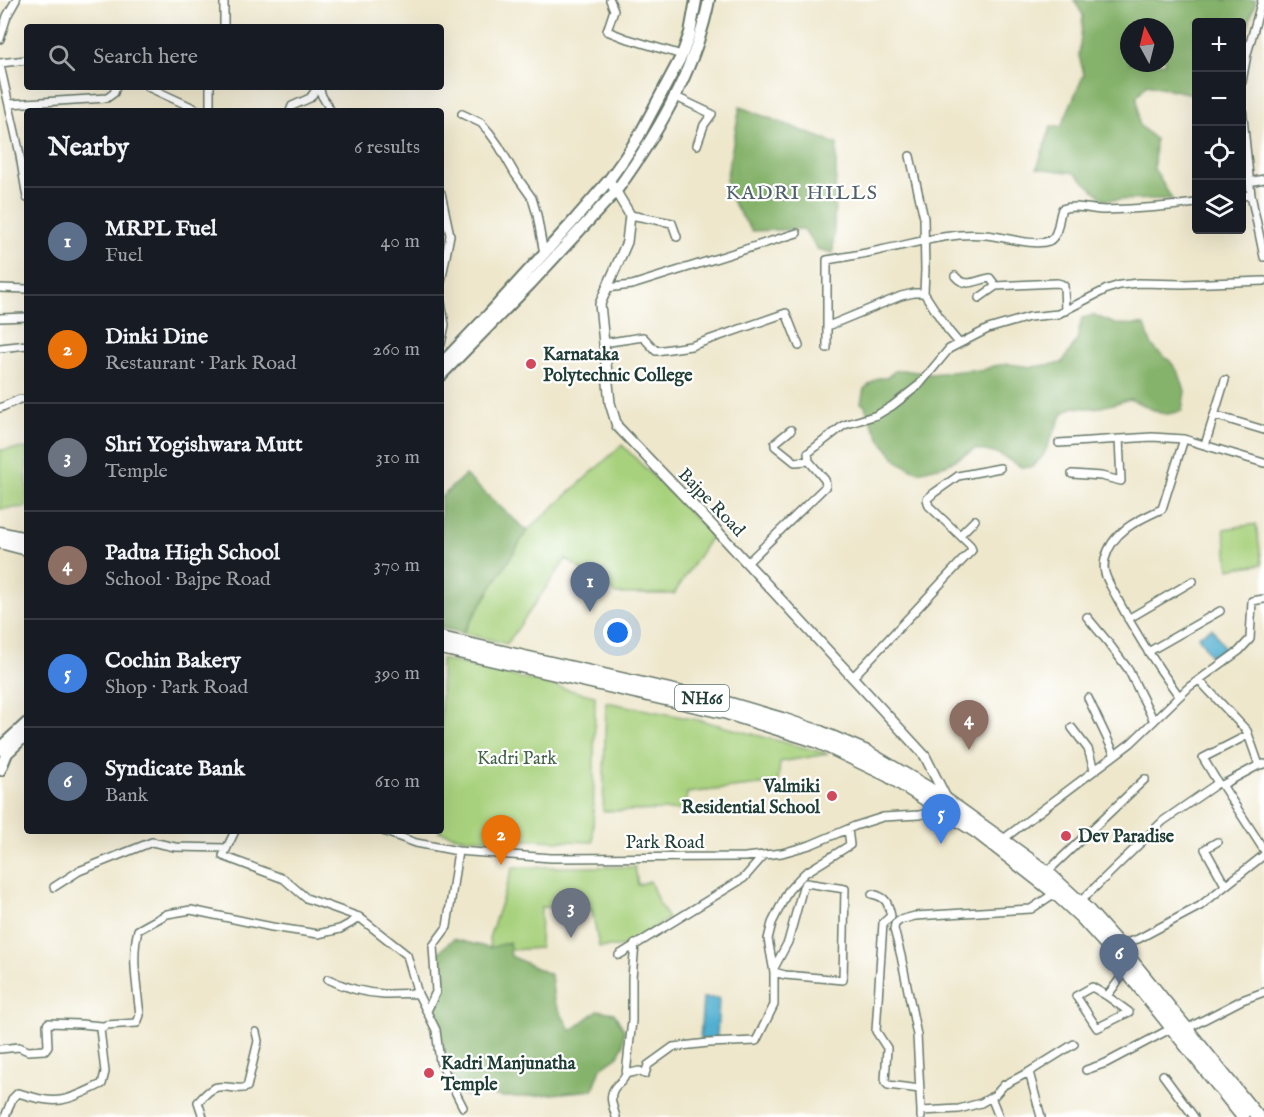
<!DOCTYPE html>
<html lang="en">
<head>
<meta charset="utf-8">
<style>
	body { margin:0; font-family:"IM FELL English",serif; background:#242831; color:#f1f3f6 }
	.controls { position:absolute; right:18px; top:18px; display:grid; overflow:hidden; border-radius:6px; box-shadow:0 6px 24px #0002 }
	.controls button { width:54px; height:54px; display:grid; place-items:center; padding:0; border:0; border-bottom:2px solid #363941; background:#171b24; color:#f1f3f6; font:30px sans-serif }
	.compass { position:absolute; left:1120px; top:18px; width:54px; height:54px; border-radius:50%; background:#171b24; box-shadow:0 6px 24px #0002; rotate:353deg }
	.you { position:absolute; left:618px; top:633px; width:21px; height:21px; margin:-15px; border:4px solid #fff; border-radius:50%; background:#1a73e8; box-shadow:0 0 0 9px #1a73e833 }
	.badge { display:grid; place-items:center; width:39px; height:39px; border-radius:50%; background:#2563eb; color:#fff; font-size:20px; font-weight:700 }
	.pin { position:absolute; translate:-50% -50px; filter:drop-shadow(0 2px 3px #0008) }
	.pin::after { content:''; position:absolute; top:32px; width:21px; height:18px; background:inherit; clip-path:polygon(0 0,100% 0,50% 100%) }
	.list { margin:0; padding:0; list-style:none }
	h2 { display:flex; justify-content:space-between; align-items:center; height:78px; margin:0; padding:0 24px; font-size:26px }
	h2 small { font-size:20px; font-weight:400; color:#9ea1a6 }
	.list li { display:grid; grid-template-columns:39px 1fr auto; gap:18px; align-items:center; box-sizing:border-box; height:108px; padding:0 24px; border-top:2px solid #363941 }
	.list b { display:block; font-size:22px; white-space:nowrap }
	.list p { margin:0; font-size:20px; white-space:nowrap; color:#9ea1a6 }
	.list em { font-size:20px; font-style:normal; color:#9ea1a6 }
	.icon { flex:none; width:33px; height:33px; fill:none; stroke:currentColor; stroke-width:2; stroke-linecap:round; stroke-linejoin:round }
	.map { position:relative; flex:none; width:1264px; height:1117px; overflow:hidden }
	.search { position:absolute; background:#171b24; box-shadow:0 6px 24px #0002; left:24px; top:24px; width:420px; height:66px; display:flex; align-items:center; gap:15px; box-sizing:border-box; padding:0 21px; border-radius:6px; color:#9ea1a6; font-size:22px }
	.panel { position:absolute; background:#171b24; box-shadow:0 6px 24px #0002; left:24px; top:108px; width:420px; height:726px; border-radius:6px }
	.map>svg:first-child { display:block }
</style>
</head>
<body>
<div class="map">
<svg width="1264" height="1117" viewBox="0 0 1264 1117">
	<rect width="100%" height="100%" fill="#fff"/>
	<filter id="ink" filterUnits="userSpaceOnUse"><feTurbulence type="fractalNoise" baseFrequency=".0167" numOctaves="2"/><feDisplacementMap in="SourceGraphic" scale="12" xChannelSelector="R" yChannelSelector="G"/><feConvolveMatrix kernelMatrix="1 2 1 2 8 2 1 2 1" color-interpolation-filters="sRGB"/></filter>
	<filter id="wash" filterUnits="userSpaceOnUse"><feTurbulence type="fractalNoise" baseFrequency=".008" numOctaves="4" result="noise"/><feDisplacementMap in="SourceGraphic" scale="24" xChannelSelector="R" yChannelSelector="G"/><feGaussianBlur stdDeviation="1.35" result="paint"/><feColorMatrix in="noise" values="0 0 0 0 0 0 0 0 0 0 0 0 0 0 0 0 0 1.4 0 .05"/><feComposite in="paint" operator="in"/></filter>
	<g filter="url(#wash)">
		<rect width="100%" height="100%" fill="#eee7cc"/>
		<path fill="#a8d17d" stroke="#648758" stroke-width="1.5" d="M622,445L712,535L674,594H616L566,559L507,644L463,633L527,531Z
			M27,448V507L0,509V450Z
			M1256,524L1262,564L1229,569L1224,529Z
			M441,659L595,696L593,842L464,838L438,831H441Z
			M606,702L703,721L828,754L780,762L778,783L687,793L685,810L603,811Z
			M513,867H635L638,885L650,881L658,901L668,919L625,947H599L592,910L541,907L540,948L512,950L490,948L489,938Z"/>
		<path fill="#86b36c" stroke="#527850" stroke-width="1.5" fill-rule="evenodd" d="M1074,0H1256L1242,47V22H1196V95L1147,84L1137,96L1139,125L1155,139L1154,169L1172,199L1105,200L1075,173L1037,168L1051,127H1061L1084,74L1079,56L1083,15ZM1129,27H1165V63H1129Z
			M740,107L837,144L833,253L817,249L804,229L752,231L734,205L726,180Z
			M1094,315L1115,324L1145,325L1151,344L1157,351L1170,361L1179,373L1185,391L1182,411L1168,414L1160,413L1130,399C1108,406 1097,410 1073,407L1063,413L1043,456L1032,467H1021L999,454L975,449L946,465L918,472L900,463L894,457L880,439L869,418L865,406L861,403L864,389L878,378H886L895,371L903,370L931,374L970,370L981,371L993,366L1009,364L1032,367L1062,363L1077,340L1082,318Z
			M465,475L527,531L463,633L441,628V497Z
			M453,939L490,948L509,942L511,956L551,975L554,1001L571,1031L598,1010L614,1013L624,1030L623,1045L618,1056L601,1068L593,1090L521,1097H501L472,1090L470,1096L461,1095L446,1060L435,1010L443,993L439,952Z"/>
		<path fill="#51afd0" stroke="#387682" stroke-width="1.5" d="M1212,628L1225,648L1211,657L1198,636Z
			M703,998H719L717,1038L700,1040Z"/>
	</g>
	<g filter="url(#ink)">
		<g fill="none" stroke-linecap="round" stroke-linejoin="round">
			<defs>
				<path id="street" d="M610,0L614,10L607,31L625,38L682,55
					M224,27V0
					M0,39L7,16L16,0
					M0,63L27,60
					M0,65L19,150L27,198
					M1242,82L1247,54L1262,0
					M148,87L200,111
					M210,87V111
					M319,87L322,96L331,111
					M674,96L712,114L704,125L697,145
					M9,104L107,98L114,93L116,87
					M1242,108L1251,195L1264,257
					M290,111L292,106L310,98L318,87
					M462,114L481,123L489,132L499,146L515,174L532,198L537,215L544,254
					M910,156L924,218L925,270L924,293
					M1249,182L1264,179
					M441,193L450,235L441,282
					M1242,196L1251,195
					M630,215L672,223L677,237
					M955,276C966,289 976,280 990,278L996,286
					M0,288L27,289
					M606,288L632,285L797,233
					M979,298L996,286L1057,283L1061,284L1064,286L1065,311
					M441,302L445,325L441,344
					M0,318L27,317
					M828,326L901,296L914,293H924L948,330L959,343
					M603,343L643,337L656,351L691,346L786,313L799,346
					M0,348L27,345
					M827,348V260C845,257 863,254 881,250C916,243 950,232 985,235C1002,236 1033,247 1049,241C1059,236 1058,219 1062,209C1076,204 1091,210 1105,210C1136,209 1166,207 1196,203
					M0,408L20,399H27
					M1214,415L1264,430
					M1059,443L1152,437L1184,439L1264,463
					M1205,445L1225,380
					M809,461L808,453L844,425L877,415L892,406L919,385L949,349L988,329L1029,317L1058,314L1107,289L1120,285L1139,283L1183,284L1264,281
					M1072,474L1101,476L1121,481L1119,439
					M960,535L975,520
					M747,563L826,486L825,480L809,461L795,462L775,446V443L791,430
					M1087,617L1107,641L1128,669L1154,721
					M1128,619L1193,581
					M1148,652L1220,611
					M853,677L972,550L970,545L929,506L927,499L934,493L958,476L1000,468
					M1199,680L1247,731L1259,765
					M1179,696C1156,665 1135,633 1117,598C1113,590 1107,581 1105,573C1104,570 1104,563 1105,559C1112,531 1138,520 1162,509L1184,439
					M1088,698L1115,755
					M1072,728L1088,749L1094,770
					M1264,764L1259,765L1222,785L1264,850
					M235,831L223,856L284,879L306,898L359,917L407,955L418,994
					M383,831L416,843L458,851L551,858L745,857L782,853L810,845L855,826L883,817L919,815L940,810
					M1002,840L1131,743L1189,687L1239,651L1250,639L1252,601L1264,599
					M1217,842L1205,849L1225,885
					M1047,872L1145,779
					M54,887L79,871L152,842L175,847L227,848
					M872,894C886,897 888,902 891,916L883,923L876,1031L887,1048L885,1082L888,1085L920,1089
					M1080,902L1163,821L1218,783L1203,758L1248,735
					M1119,945L1138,939L1200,906L1264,855
					M619,955L744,878L764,855
					M774,968L788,942L803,887L806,883L845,889L843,980L785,975L774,972
					M328,979C344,987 365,993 384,994C396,994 406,993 418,994L436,1030L440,1062L463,1107
					M1092,987L1107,996L1129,1012L1097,1028L1076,996Z
					M1107,996L1126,971
					M427,1011L436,992L433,946L447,927L458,851
					M1186,1029L1242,1000L1264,992
					M0,1049L19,1047L28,1051L45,1050L48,1046L47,1025L48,1023L80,1024L102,1026
					M1086,1070L1106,1063L1172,1028
					M1029,1072L1041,1117
					M626,1074L632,1021V978L635,944
					M1163,1075L1194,1117
					M991,1097L999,1117
					M921,1111L917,1035L901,956L894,929L895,924L900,920L915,916L1031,909L1055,893
					M5,1117L12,1099L18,1093C32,1097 47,1102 61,1100C75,1098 89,1090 102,1084L105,1072L100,1029L106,1025L137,1023L140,1015C137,987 131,957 138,930L167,914L191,910L272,927L318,934L340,929L351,923L359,917
					M203,1117L198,1102C203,1097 210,1088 218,1087C228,1085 238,1091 247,1087L258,1041L256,1032
					M616,1117C613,1106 607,1095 617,1085C622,1082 624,1079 626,1074L639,1071L645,1074L648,1065L673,1047L708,1043L756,1041L774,1005V972L768,939L772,923L788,891L798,880L805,873L850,845L848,829
					M921,1117V1111L959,1109L981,1103L995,1095L1004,1085L1029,1072L1074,1044"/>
				<path id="secondary" d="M609,180L630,215L627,242L600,304L610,403L617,426L711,524L925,756L947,800V801"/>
				<path id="primary" d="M441,364L489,314L570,225L609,180L624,159L639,136L682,55L690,33L696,0
					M441,375L531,283L616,191C657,135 696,68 709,0
					M0,749L2,746L27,723
					M0,770L7,753L27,734"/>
				<path id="highway" d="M0,533L27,539
					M0,542L27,549
					M441,638L727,703L782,719L820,732L867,752L928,788L947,800L1047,872L1087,909L1119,945L1258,1117
					M441,648L727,713L816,741L887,775L978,833L1055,893L1081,917L1111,950L1126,971L1139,987L1243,1117"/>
			</defs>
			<use href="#street" stroke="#677869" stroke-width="10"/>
			<use href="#secondary" stroke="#677869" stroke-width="12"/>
			<use href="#primary" stroke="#677869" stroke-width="14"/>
			<use href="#highway" stroke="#677869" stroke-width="15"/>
			<use href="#street" stroke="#fff" stroke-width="7"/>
			<use href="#secondary" stroke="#fff" stroke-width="9"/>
			<use href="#primary" stroke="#fff" stroke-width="10"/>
			<use href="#highway" stroke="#fff" stroke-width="12"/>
		</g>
	</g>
	<g fill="#d1495b" stroke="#fff" stroke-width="2">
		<circle cx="531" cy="364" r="6"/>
		<circle cx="832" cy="796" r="6"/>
		<circle cx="1066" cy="836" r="6"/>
		<circle cx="429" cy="1073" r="6"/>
	</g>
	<g text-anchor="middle" stroke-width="4.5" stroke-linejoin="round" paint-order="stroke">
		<rect fill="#fff" stroke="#627771" stroke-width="1.5" x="675" y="685" width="54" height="26" rx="4.5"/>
		<g font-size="16" font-weight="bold" fill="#1f3d34">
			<text x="702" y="704">NH66</text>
		</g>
		<g font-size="18" font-weight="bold" fill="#1f3d34" stroke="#fff" text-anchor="start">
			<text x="543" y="360">Karnataka<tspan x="543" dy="21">Polytechnic College</tspan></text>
			<text x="820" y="792" text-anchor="end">Valmiki<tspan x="820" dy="21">Residential School</tspan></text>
			<text x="1078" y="842">Dev Paradise</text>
			<text x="441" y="1069">Kadri Manjunatha<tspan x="441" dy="21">Temple</tspan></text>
		</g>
		<g font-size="18" fill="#1f3d34" stroke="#fff">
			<text transform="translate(712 502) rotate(46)" y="6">Bajpe Road</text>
			<text x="665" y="848">Park Road</text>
		</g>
		<g font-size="18" fill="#416246" stroke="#fff">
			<text x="517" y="764">Kadri Park</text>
		</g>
		<g font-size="20" letter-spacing="1.5" fill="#50606b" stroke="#fff">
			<text x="802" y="199">KADRI HILLS</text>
		</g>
	</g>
</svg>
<div class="controls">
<button>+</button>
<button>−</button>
<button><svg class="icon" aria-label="locate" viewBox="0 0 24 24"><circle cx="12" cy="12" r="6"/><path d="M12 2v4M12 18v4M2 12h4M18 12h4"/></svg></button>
<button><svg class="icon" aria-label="layers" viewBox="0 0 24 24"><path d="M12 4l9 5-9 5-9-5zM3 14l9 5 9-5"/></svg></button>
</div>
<svg class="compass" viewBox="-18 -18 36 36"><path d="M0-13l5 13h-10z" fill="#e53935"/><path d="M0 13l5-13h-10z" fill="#9ea1a6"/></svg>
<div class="you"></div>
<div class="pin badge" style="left:590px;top:612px;background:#5c6f8a">1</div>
<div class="pin badge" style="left:501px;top:865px;background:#e8710a">2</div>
<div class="pin badge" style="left:571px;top:938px;background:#6b7280">3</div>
<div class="pin badge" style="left:969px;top:750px;background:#8d6e63">4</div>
<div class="pin badge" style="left:941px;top:844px;background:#3f7fe0">5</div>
<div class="pin badge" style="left:1119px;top:984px;background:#5c6f8a">6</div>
<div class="search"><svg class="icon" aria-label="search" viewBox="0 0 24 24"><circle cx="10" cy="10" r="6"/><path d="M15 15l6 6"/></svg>Search here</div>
<section class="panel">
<h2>Nearby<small>6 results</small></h2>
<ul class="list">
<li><span class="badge" style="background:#5c6f8a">1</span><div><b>MRPL Fuel</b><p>Fuel</p></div><em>40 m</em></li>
<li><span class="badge" style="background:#e8710a">2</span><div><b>Dinki Dine</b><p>Restaurant · Park Road</p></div><em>260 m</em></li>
<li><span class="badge" style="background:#6b7280">3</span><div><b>Shri Yogishwara Mutt</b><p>Temple</p></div><em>310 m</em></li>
<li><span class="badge" style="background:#8d6e63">4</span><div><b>Padua High School</b><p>School · Bajpe Road</p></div><em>370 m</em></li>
<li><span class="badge" style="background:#3f7fe0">5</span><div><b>Cochin Bakery</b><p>Shop · Park Road</p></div><em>390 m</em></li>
<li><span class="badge" style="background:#5c6f8a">6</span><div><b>Syndicate Bank</b><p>Bank</p></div><em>610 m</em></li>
</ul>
</section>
</div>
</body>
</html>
